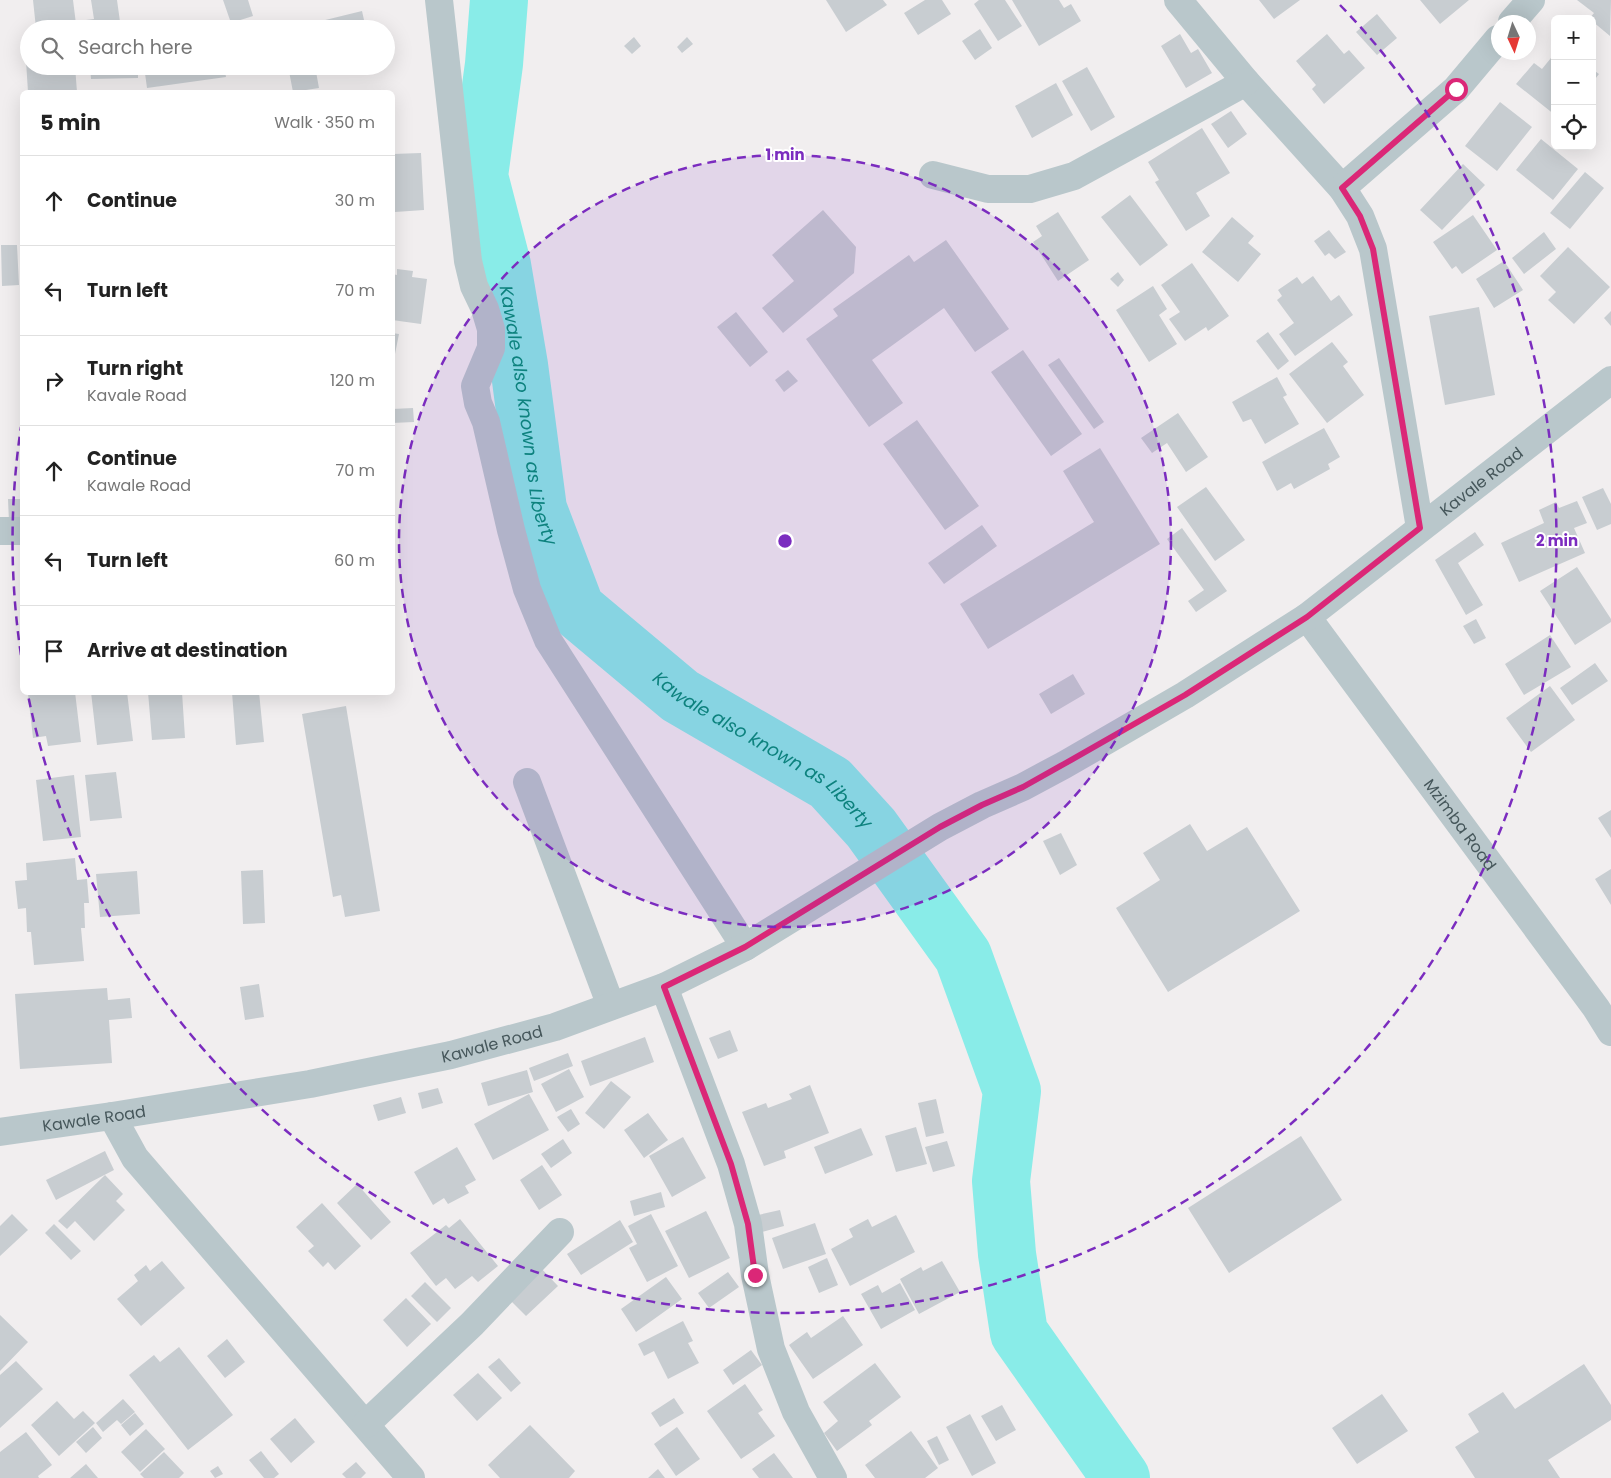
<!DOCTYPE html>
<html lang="en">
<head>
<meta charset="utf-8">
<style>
	body { margin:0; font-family:Poppins,sans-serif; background:#f2f2f2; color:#222 }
	.controls { position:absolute; right:15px; top:15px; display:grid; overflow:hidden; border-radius:8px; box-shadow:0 5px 20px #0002 }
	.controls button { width:45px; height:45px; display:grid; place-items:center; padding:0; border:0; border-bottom:1px solid #e0e0e0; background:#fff; color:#222; font:25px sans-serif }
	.compass { position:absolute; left:1491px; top:15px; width:45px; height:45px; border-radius:50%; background:#fff; box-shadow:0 5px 20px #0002; rotate:176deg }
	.stop { position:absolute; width:15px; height:15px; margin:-11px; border:4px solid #db2777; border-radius:50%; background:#fff }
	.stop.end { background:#db2777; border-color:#fff; box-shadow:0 1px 5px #0008 }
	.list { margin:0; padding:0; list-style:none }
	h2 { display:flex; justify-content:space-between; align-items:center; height:65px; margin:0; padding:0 20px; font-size:21px }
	h2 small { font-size:16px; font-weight:400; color:#767676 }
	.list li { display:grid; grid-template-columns:32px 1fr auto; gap:15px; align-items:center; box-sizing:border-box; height:90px; padding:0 20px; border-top:1px solid #e0e0e0 }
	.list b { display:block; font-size:19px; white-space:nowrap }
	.list p { margin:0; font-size:16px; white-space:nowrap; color:#767676 }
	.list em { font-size:16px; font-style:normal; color:#767676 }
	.icon { flex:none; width:28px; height:28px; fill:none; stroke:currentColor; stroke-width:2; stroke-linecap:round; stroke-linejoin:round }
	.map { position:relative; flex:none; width:1611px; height:1478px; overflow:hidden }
	.search { position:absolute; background:#fff; box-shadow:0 5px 20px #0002; left:20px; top:20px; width:375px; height:55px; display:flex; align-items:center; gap:12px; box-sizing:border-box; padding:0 18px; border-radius:28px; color:#767676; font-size:19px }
	.panel { position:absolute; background:#fff; box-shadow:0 5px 20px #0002; left:20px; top:90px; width:375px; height:605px; border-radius:8px }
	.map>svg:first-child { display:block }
</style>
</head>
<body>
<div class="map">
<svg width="1611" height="1478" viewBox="0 0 1611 1478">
	<rect width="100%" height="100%" fill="#f1eeef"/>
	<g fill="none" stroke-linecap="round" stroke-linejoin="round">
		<path stroke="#89ece8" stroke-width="58" id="s1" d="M499,0L494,64L479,176L502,265L519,365L538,509L576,609L680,696L830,783L871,828L963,956L1012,1091L1001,1181L1007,1254L1019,1333L1121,1478"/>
	</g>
	<path fill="#c8cdd1" d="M33,0H73L76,24L36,28Z
		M91,0H117L121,29H79L78,21L94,19Z
		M223,0H248L253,16L231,23Z
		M826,0H883L887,5L846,32Z
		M925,0H942L951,14L918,35L904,13Z
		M979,0H1005L1022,26L998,41L974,4Z
		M1012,0H1059L1064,8L1071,4L1081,21L1039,46Z
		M1259,0H1300L1274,19Z
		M1420,0H1469L1440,24Z
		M1577,0H1611L1610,36L1592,21V19H1589L1594,13Z
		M362,11L366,29H310L309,24Z
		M1377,14L1397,38L1377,55L1356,32Z
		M980,29L992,48L975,60L962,41Z
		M1180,34L1191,53L1198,49L1212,73L1186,88L1161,46Z
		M1327,34L1344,54L1349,50L1365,68L1324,104L1312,89L1316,85L1296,61Z
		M634,37L641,46L632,54L624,46Z
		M687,37L693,44L682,53L677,47Z
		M1555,53V115L1516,84L1534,63L1542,69Z
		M26,61H29V66H75L77,92H28Z
		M90,66H138V78L91,79Z
		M144,66H224L226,77L147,88Z
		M288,66H315L319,88L293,92Z
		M1087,67L1115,117L1091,131L1062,81Z
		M1592,69L1599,74L1592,83Z
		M1056,83L1073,115L1032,138L1015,106Z
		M1500,102L1532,127L1497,171L1465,146Z
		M1231,111L1247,134L1228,148L1211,124Z
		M1202,128L1230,173L1196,193L1210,216L1186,231L1155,182L1159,180L1148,162Z
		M1541,139L1578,169L1553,200L1516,170Z
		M421,153L424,210L395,212V204H392L393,154Z
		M1463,164L1485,185L1442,230L1420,210Z
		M1585,172L1604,188L1570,229L1550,213Z
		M1130,195L1168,245L1140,266L1101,217Z
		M823,210L856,247L854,273L783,333L762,308L794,281L772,255Z
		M1058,212L1089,260L1058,281L1033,242L1042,236L1036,226Z
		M1473,215L1497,250L1462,274L1456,266L1452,269L1433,242Z
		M1232,217L1254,236L1248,243L1261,254L1238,282L1202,252Z
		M1329,230L1346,252L1335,259L1329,253L1325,256L1314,241Z
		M1544,232L1556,249L1524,274L1512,258Z
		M946,240L1009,329L975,352L944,308L872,360L903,403L869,427L806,339L838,316L833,309L909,255L914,262Z
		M1,245H17L19,285L2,286Z
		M1568,247L1610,287L1574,324L1548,300L1556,292L1540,276Z
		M1504,261L1523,290L1494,308L1476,279Z
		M1192,263L1229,316L1208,331L1206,327L1185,341L1169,319L1180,312L1161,285Z
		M397,269L413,271L412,277L427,279L421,324L392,320V274L397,275Z
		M1118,272L1124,280L1118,287L1110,279Z
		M1313,276L1331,301L1339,295L1353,315L1295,356L1279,334L1294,323L1277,300L1282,296L1278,290L1297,277L1302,284Z
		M1153,286L1167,309L1159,315L1177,344L1149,362L1116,310Z
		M1479,307L1495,395L1445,405L1429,316Z
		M1611,311V326L1604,318Z
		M736,312L768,352L750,367L717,327Z
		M1268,332L1289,361L1278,370L1256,341Z
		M392,333L399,334L393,364H392Z
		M1332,342L1348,362L1343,366L1364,395L1327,423L1289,374Z
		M1023,350L1082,434L1051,456L991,372Z
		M1059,358L1104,422L1094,429L1048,365Z
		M788,370L798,381L784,392L775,380Z
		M1277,377L1287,395L1283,397L1299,424L1265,444L1251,419L1243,422L1232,402Z
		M413,408L414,422L392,423V409Z
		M1178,413L1208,457L1186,472L1167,443L1152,453L1141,438Z
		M917,420L979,506L945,530L883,444Z
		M1324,428L1340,457L1328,464L1330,469L1294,489L1291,483L1277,491L1262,462Z
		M1100,448L1160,544L988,649L960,604L1094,522L1063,471Z
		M1206,487L1245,540L1215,561L1177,507Z
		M1603,488L1611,504V524L1597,530L1582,497Z
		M20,495H22V522H9L8,499H20Z
		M1577,501L1587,523L1574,528L1585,553L1519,582L1501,543L1544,523L1539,510L1556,502L1559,508Z
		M982,525L997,546L944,584L928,563Z
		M1182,528L1227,591L1196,612L1188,601L1204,590L1167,539Z
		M1475,532L1484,545L1458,563L1483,605L1466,615L1435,560Z
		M1577,567L1611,619V622L1575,645L1540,591Z
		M1476,619L1486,638L1474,644L1463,626Z
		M1550,635L1571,667L1524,695L1505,664Z
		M1595,663L1608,681L1572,705L1560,688Z
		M1073,674L1085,694L1051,714L1039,694Z
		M1550,686L1575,720L1531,752L1506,718Z
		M44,692H75L81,742L48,746L46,736L33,738L28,694Z
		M91,692H127L133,741L97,745Z
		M148,692H182L185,738L152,740Z
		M232,692H259L264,742L236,745Z
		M346,706L380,911L345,917L341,895L333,897L302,714Z
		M116,772L122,818L90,821L85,775Z
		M74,775L81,837L43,841L36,780Z
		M1611,810V838L1598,818Z
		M1190,824L1207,851L1247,827L1300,911L1168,992L1116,908L1160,880L1143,853Z
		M1061,833L1077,865L1060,875L1043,841Z
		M75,858L77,880L87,879L89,903H84L85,928H81L84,961L34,965L31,932H27L26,908L18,909L15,881L27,880L26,863Z
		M1611,869V905L1595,879Z
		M263,870L265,923L243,924L241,871Z
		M137,871L140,914L100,917L96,874Z
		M259,984L264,1017L245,1020L240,987Z
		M107,988L108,1000L130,998L132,1018L109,1020L112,1063L20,1069L15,994Z
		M730,1030L738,1051L718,1059L709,1038Z
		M645,1037L654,1062L590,1086L581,1061Z
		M568,1053L573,1066L534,1081L529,1068Z
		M569,1069L584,1097L556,1112L541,1084Z
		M527,1070L533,1092L488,1106L481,1083Z
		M611,1081L631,1097L604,1129L585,1113Z
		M810,1085L829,1133L784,1151L786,1158L764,1166L742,1112L766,1103L768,1108L792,1099L789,1094Z
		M438,1088L443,1103L422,1109L418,1093Z
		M529,1094L549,1130L493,1160L474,1124Z
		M401,1097L406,1113L378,1121L373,1105Z
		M936,1099L944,1133L926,1137L918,1103Z
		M571,1109L580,1124L568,1132L557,1117Z
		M648,1113L668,1140L644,1158L624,1130Z
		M916,1127L927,1164L896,1172L885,1136Z
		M861,1128L873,1155L825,1174L814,1147Z
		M1301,1136L1342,1200L1229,1273L1188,1208Z
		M683,1137L706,1178L672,1197L649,1156Z
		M563,1139L572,1153L551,1168L541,1154Z
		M947,1141L955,1166L933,1172L925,1147Z
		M457,1147L476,1180L465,1186L469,1193L448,1204L444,1198L433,1205L414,1172Z
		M105,1151L114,1170L56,1200L46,1180Z
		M542,1165L562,1195L539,1210L520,1180Z
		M105,1175L123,1194L116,1201L125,1210L94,1241L75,1221L67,1229L58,1221Z
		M357,1184L391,1222L371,1240L337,1203Z
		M661,1192L665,1207L634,1216L630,1201Z
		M322,1203L361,1246L335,1270L328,1262L323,1267L308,1251L314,1246L296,1227Z
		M780,1210L784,1226L762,1232L758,1215Z
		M706,1211L730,1258L689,1278L665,1231Z
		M12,1214L28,1230L0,1256V1226Z
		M651,1214L678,1266L647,1282L629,1248L637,1244L628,1226Z
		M896,1215L915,1252L850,1286L831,1249L853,1237L849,1229L868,1219L872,1227Z
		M460,1219L498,1266L478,1282L472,1276L455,1289L446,1278L436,1286L410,1253L446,1225L449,1228Z
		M620,1220L633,1242L581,1275L567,1254Z
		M815,1223L826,1254L783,1269L772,1238Z
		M54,1224L81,1251L71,1260L45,1233Z
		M827,1258L838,1285L819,1293L808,1267Z
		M162,1261L185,1288L141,1326L117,1299L138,1281L134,1275L146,1265L150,1271Z
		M942,1261L960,1292L919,1314L900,1279L921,1267L923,1271Z
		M538,1265L558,1286L526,1316L506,1296Z
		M728,1272L739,1287L709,1308L698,1293Z
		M666,1277L682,1299L636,1332L621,1309Z
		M425,1282L451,1308L437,1322L411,1296Z
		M900,1283L915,1310L881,1329L861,1294L878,1285L882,1293Z
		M406,1298L431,1324L407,1347L383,1320Z
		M0,1315L28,1342L0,1371Z
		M843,1316L863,1345L813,1379L789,1345L807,1332L811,1338Z
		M683,1321L693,1341L688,1343L699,1363L668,1379L654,1351L644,1356L638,1344Z
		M227,1339L245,1362L225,1378L207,1356Z
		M179,1347L233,1415L188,1450L129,1375L154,1355L160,1362Z
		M751,1350L762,1365L733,1385L723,1370Z
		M499,1358L521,1383L511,1392L488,1367Z
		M16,1361L43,1389L0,1428V1375Z
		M875,1363L901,1397L869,1421L872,1425L837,1451L824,1433L838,1421L823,1402Z
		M1584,1364L1611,1405V1420L1548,1460L1560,1478H1475L1455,1447L1479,1432L1468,1414L1503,1392L1515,1409Z
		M478,1373L502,1398L477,1421L453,1395Z
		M745,1384L763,1410L758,1413L775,1436L741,1459L707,1411Z
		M1382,1394L1408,1431L1357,1464L1332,1428Z
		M674,1398L684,1413L660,1427L651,1413Z
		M123,1399L135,1412L121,1424L117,1420L103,1432L96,1423Z
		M57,1401L74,1419L83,1411L95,1423L59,1456L31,1425Z
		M1002,1405L1016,1430L996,1441L981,1416Z
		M135,1413L144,1424L130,1436L121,1425Z
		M970,1414L996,1463L972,1476L946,1427Z
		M295,1418L315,1442L291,1463L270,1439Z
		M530,1425L575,1471L569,1478H500L488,1465Z
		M93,1427L102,1438L86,1453L76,1442Z
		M677,1427L700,1459L676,1476L654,1444Z
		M146,1429L165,1449L140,1472L121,1452Z
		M911,1431L938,1468L925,1478H875L865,1465Z
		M26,1432L52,1465L38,1476L39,1478H0V1452Z
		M937,1436L949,1460L939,1465L927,1441Z
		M261,1451L279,1474L274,1478H264L249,1460Z
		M164,1452L184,1473L179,1478H144L140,1474Z
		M774,1453L793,1478H759L752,1469Z
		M356,1462L366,1473L361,1478H346L342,1474Z
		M86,1464L98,1478H70Z
		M218,1466L223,1474L215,1478L210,1471Z
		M658,1469L665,1478H648Z"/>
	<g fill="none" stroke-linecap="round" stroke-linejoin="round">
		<g stroke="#b9c7cb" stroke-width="28">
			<path d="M439,0L468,261L474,286L485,309L491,329V348L475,386L478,403L486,422L511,530L527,589L548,640L745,947"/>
			<path d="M1178,0L1246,82L1342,188L1360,216L1373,249L1420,528"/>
			<path d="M1512,22L1531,0"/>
			<path d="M933,175L988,189H1030L1074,176L1246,82"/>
			<path d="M1342,188L1456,89L1498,39"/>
			<path d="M0,531H22"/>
			<path id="s2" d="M1307,617L1596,1008L1611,1032"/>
			<path d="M527,782L611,1006"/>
			<path d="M664,987L731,1164L748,1224L755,1275L771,1349L796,1412L833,1478"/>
			<path d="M112,1116L135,1158L411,1478"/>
			<path id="s3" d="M0,1132L112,1116L310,1084L451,1055L555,1027L664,987L745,947L940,827L982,805L1023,787L1064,765L1185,695L1307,617L1611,380"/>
			<path d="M366,1424L472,1324L560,1232"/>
		</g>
	</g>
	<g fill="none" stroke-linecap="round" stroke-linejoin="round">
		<path stroke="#db2777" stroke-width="6" d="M755,1275L748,1224L731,1164L664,987L745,947L940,827L982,805L1023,787L1064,764L1185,695L1307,617L1420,528L1373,249L1360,216L1342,188L1456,89"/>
	</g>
	<circle cx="785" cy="541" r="386" fill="#7b2cbf" fill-opacity=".12"/>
	<g fill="none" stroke="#7b2cbf" stroke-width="2.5" stroke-dasharray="9 6">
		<circle cx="785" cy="541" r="386"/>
		<path d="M21 655A772 772 0 0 1 21 427M1340 5A772 772 0 1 1 28 695"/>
	</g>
	<g text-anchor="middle" stroke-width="4" stroke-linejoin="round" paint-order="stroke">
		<g font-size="16" fill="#46575b" stroke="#fff">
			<text dy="6" stroke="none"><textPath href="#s3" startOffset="1645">Kavale Road</textPath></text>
			<text dy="6" stroke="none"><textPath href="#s2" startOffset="258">Mzimba Road</textPath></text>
			<text dy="6" stroke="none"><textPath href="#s3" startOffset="500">Kawale Road</textPath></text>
			<text dy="6" stroke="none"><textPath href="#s3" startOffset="95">Kawale Road</textPath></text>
		</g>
		<g font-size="18" font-style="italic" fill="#0d827e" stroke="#fff">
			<text dy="6" stroke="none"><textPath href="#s1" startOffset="422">Kawale also known as Liberty</textPath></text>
			<text dy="6" stroke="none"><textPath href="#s1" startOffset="858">Kawale also known as Liberty</textPath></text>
		</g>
	</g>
	<circle cx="785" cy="541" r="8" fill="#7b2cbf" stroke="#fff" stroke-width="2.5"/>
	<g font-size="15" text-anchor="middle" font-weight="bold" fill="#7b2cbf" stroke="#fff" stroke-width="4" stroke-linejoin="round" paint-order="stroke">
		<text x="785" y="160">1 min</text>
		<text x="1557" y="546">2 min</text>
	</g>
</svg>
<div class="controls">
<button>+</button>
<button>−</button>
<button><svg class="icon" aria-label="locate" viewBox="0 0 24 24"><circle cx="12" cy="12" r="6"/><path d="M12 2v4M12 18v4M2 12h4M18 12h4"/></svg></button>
</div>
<svg class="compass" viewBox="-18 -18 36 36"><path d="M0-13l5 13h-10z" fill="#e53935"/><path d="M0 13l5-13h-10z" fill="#767676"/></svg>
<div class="stop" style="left:1456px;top:89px"></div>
<div class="stop end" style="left:755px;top:1275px"></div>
<div class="search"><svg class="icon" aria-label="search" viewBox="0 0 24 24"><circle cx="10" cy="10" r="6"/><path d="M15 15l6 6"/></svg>Search here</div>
<section class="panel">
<h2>5 min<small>Walk · 350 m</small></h2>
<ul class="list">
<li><svg class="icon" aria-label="ahead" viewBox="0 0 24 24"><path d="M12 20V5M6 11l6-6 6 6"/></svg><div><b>Continue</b></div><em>30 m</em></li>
<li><svg class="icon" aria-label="left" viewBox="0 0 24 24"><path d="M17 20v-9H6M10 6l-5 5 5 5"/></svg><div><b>Turn left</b></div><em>70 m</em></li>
<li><svg class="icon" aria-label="right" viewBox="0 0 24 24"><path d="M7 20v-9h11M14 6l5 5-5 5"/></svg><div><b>Turn right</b><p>Kavale Road</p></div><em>120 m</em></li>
<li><svg class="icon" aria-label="ahead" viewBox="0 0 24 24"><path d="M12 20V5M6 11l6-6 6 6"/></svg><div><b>Continue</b><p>Kawale Road</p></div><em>70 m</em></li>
<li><svg class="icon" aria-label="left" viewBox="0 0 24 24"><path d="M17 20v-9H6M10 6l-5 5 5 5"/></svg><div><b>Turn left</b></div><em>60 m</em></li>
<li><svg class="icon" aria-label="arrive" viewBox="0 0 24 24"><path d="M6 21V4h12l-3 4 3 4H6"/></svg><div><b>Arrive at destination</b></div></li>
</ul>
</section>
</div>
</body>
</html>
